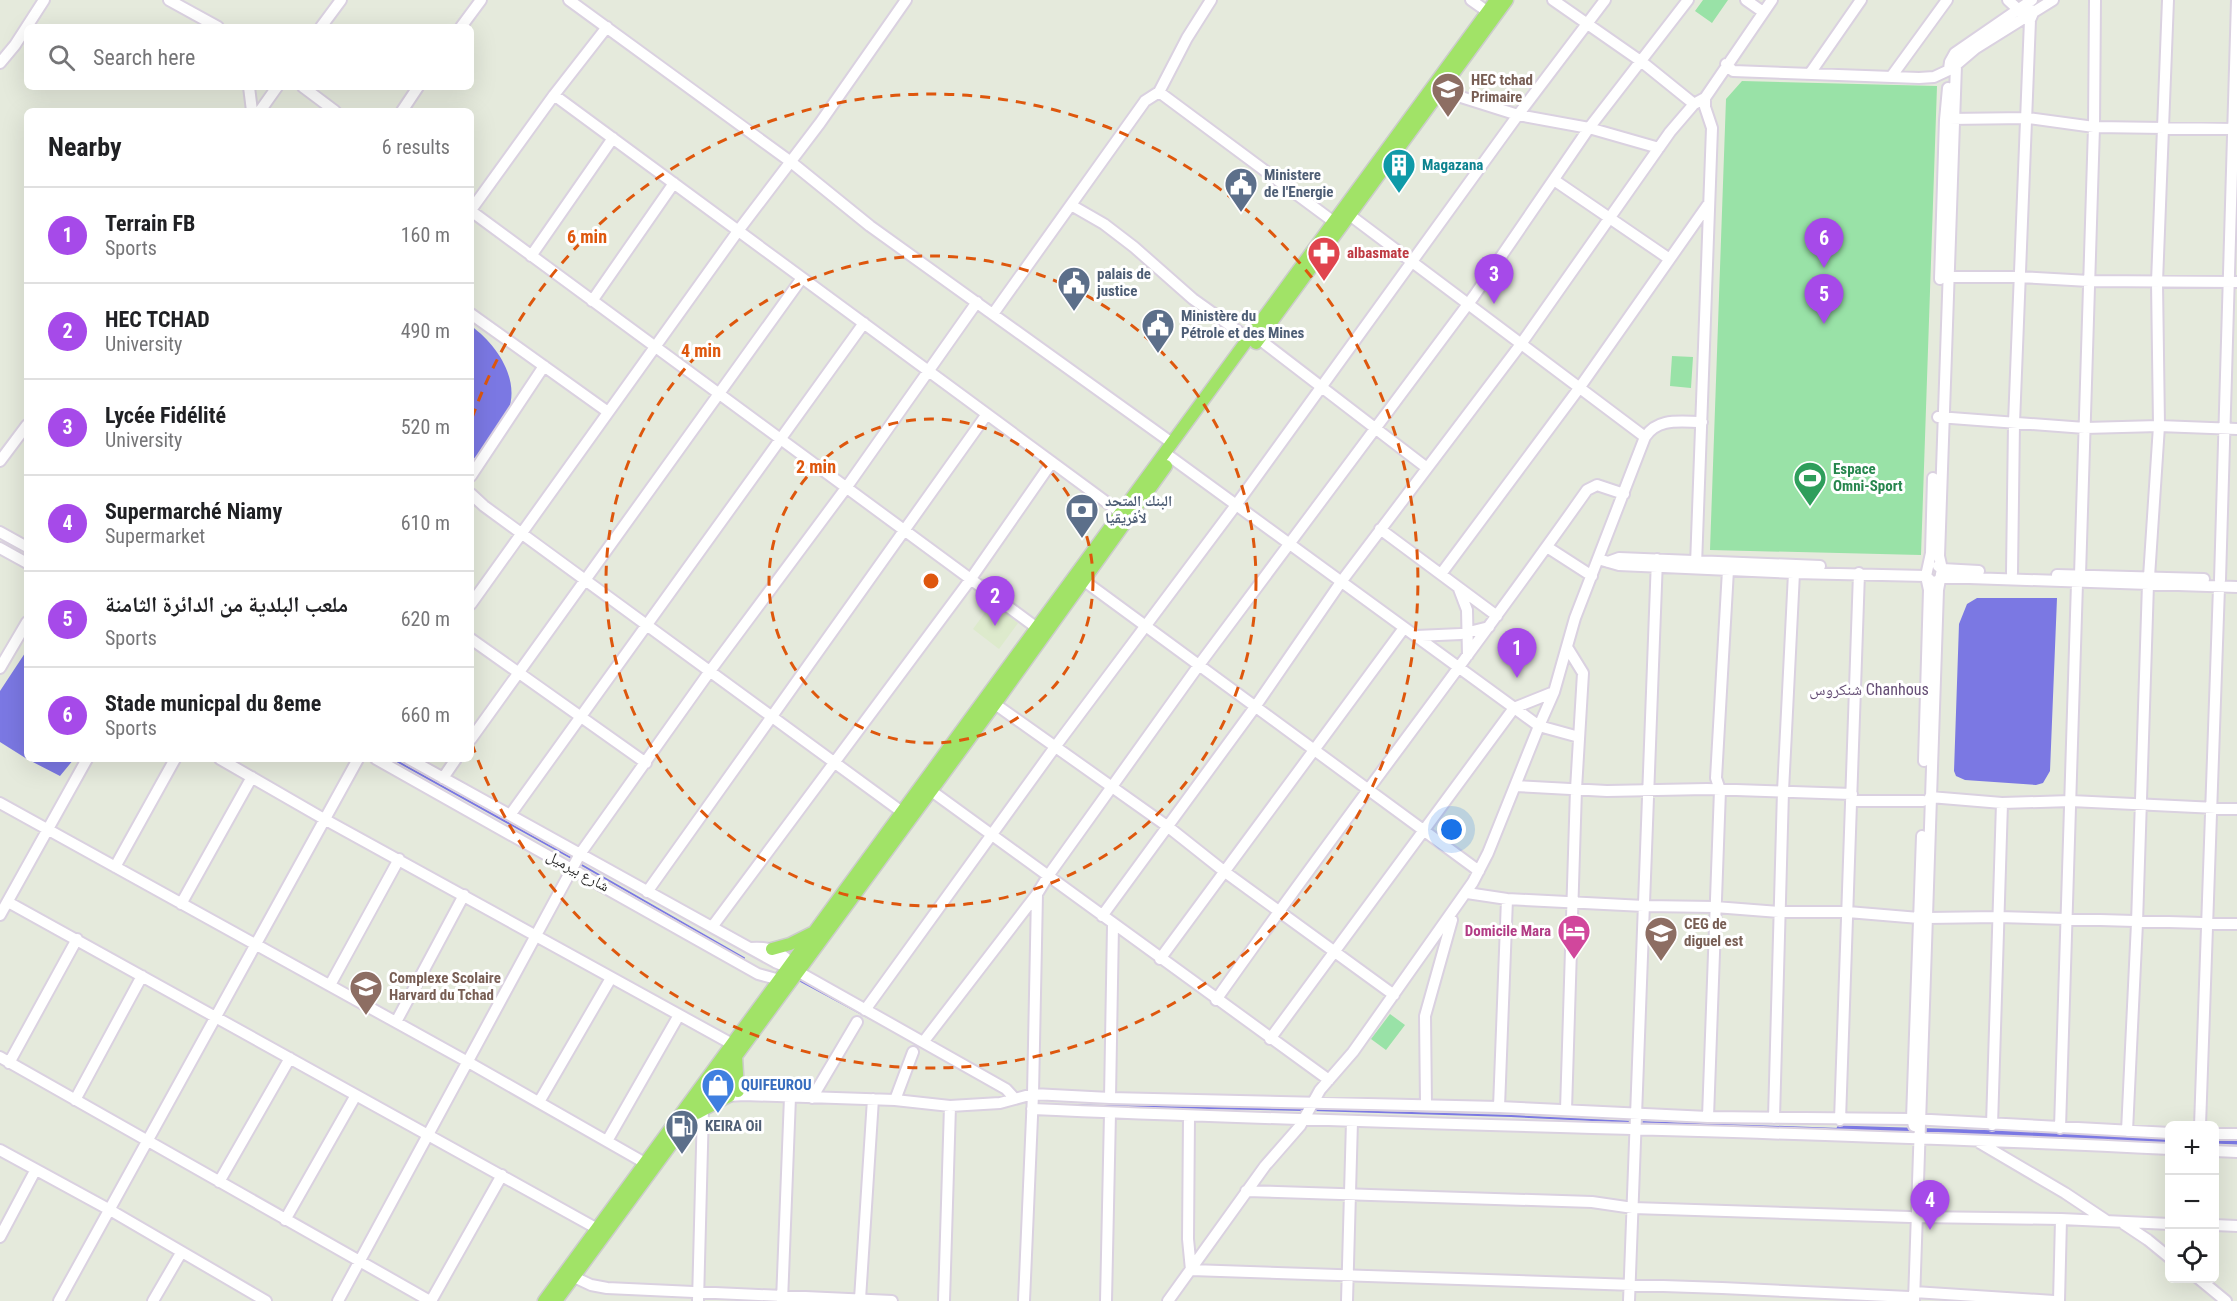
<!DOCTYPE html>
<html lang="en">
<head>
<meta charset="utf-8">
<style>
	body { margin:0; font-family:"Roboto Condensed","Noto Naskh Arabic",sans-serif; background:#f2f2f2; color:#202124 }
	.controls { position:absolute; right:18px; bottom:18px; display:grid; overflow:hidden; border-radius:9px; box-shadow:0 6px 24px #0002 }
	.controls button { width:54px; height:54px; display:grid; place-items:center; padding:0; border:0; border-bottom:2px solid #e0e0e0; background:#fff; color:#202124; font:30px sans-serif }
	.you { position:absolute; left:1452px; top:830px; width:21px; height:21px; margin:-15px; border:4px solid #fff; border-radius:50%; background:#1a73e8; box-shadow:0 0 0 9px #1a73e833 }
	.badge { display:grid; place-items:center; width:39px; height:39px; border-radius:50%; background:#a64ae9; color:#fff; font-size:20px; font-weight:700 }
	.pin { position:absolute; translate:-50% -50px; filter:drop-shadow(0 2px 3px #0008) }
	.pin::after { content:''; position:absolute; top:32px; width:21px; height:18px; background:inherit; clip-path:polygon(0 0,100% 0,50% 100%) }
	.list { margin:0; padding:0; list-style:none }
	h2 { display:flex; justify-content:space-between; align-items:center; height:78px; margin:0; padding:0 24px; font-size:26px }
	h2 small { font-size:20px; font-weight:400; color:#757577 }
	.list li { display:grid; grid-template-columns:39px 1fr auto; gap:18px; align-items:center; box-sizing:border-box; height:96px; padding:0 24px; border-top:2px solid #e0e0e0 }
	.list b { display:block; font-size:22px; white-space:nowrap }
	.list p { margin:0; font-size:20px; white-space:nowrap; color:#757577 }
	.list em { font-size:20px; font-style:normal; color:#757577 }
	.icon { flex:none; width:33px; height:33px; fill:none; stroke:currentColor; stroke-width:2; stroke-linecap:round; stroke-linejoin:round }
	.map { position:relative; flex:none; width:2237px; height:1301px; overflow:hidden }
	.search { position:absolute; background:#fff; box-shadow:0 6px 24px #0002; left:24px; top:24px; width:450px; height:66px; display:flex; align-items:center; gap:15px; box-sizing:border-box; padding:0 21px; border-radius:9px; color:#757577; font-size:22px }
	.panel { position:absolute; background:#fff; box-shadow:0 6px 24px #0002; left:24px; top:108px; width:450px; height:654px; border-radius:9px }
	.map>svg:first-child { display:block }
</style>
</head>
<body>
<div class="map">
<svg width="2237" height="1301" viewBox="0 0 2237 1301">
	<rect width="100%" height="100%" fill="#e5eadc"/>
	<path fill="#ddeacc" d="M992,603L1018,623L999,649L973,629Z"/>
	<path fill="#99e2a7" d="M1703,0H1728L1712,23L1695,11Z
		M1742,81L1937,86L1921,555L1710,550L1726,99Z
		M1672,356L1693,357L1691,388L1670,386Z
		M1390,1014L1405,1025L1386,1050L1371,1039Z"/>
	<path fill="#7b78e3" d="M471,326C498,345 524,384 505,418C496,434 483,449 471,462Z
		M1977,598H2057L2050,771L2043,783L2036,785L1965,780L1956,776L1954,771L1959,624L1967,604Z
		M27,650V759L0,742V691Z
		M27,759H74L60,776Z"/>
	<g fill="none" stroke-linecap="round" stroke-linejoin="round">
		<path stroke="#7b78e3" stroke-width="2" d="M393,759L573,859
			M580,864L744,958
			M799,980L873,1020
			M1054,1105L1304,1110
			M1312,1110L1511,1116L1633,1122
			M1639,1122L1840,1129"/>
		<path stroke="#7b78e3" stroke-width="7" d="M1840,1129L2170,1139
			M2214,1140L2237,1141"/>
		<defs>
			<path id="minor" d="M169,0L218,27
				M569,0L791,162L870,226L1172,443
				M1471,0L1488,12
				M1553,0L1642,62L1694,104
				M1746,0L1763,12
				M2008,0L2021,12
				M321,27L341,0
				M461,27L481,0
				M0,63L15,45L44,0
				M1726,64L1733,71L1919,78L1934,77L1949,70
				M1949,69L1950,62L1955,53L2032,0
				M1811,72L1861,0
				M1891,77L1947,0
				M249,87L252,111
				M303,87L335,111
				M1442,91L1518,115L1589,128L1659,148
				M1159,92L1334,222
				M554,95L1121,513
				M260,111L277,87
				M402,111L418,87
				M1948,119L2028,118L2094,127L2237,129
				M1554,180L1668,258
				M1071,205L1104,224L1134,247L1193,299L1249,339
				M471,210L554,95L607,27
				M1343,210L1645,437
				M471,211L1037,628
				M531,256L613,138
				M1940,277H2019L2089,281L2237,282
				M1940,279L1945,120L1948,88
				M592,301L674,183
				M471,314L608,412
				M993,314L1145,101L1159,92L1187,38L1211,0
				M1259,339L1427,468
				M1938,417L2085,428L2159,426L2237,429
				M1165,453L1539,726L1579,737
				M0,461L27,425
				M471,476L544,366
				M471,494L484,506L902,812
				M1380,529L1497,616
				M0,532L27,547
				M1547,547L1592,576
				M0,548L27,563
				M1598,559L1619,565L1794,573L1926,576L1933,583L1942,578H1969L2237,587
				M1608,562L1619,558L1820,566
				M1696,565L1712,128L1705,107V98L1772,0
				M1938,566L1942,569L1979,571
				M2012,573L2014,423L2030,20L2033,13L2030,9
				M1441,574L1580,387L1709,203
				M2057,575L2204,579
				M2080,575L2094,127L2095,0
				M2149,577L2159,426L2157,282L2168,0
				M1083,580L1479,871
				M2220,580L2237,0
				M1459,589L1467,610L1468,655
				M471,604L738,231L820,123L906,0
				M1416,636L1461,634L1489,627
				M471,639L646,763
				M0,668L27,622
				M995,704L1167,826L1225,872L1394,995
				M471,739L802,278
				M220,759L324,819L732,1044
				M376,759L758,974L780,980
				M409,759L775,962L797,971L1006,1089L1015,1099
				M1924,761L1929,590L1926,576L1931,553L1933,478
				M443,778L456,759
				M1515,786L1607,791L1707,789L1852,794
				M926,787L1329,1080
				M1930,797L2002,803L2071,801L2237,809
				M1851,801H1923
				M0,803L468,1062L652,1167
				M510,815L864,323
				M115,867L175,759
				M647,892L987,414
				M1467,893L1507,899L1644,906L1715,907L1779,912H1848L1919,918
				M8,902L603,1232
				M181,904L252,777
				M0,915L87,759
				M1102,916L1255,707L1341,582L1521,344L1670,132L1694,104L1705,98
				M1927,918L1998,917L2237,924
				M712,927L970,580L1052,462
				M750,948C770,946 783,952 795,968
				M1160,959L1404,628
				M330,985L399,859
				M1216,1000C1337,827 1466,662 1587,490L1597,485L1624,494
				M865,1010L1055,747L1236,505L1518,115L1605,0
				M396,1022L464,895
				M1270,1039L1514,708L1554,692
				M924,1041L1037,894
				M0,1057L430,1301
				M9,1063L77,939
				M714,1075L743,1094
				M706,1084L729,1096L744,1095L895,1100L950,1106L1000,1103L1033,1094L1110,1098L1499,1107L1708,1117L1912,1119L2170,1133
				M812,1098L857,1022
				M1110,1098L1113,925
				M75,1100L142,976
				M895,1100L913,1052
				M539,1102L611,978
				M1426,1105L1425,1016L1452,920
				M1499,1107L1507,899
				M1032,1109C1411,1126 1791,1130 2170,1149
				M1566,1110L1576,789L1583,673L1567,647
				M1189,1117L1188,1239L1191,1270L1722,1288L1909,1297
				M1708,1117L1720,790L1716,778L1728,570
				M1774,1118L1783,791L1794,573
				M1840,1120L1859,573
				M1992,1125L2002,803
				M1914,1126L1912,1119L1922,836
				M2200,1126L2219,587
				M2060,1128L2077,583
				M2127,1131L2137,923L2148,584
				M2214,1134H2237
				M607,1141L679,1015
				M1980,1143L2065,1193L2107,1221
				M0,1150L110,1210L266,1301
				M2214,1151L2237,1152
				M219,1182L290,1058
				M1246,1191L1592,1202L1633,1208L1910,1217
				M1917,1217L2061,1219L2170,1224
				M285,1220L356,1095
				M2124,1224L2148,1240L2170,1258
				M2214,1225L2237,1226
				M0,1237L35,1171
				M574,1277L591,1285L607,1288L892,1301
				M2198,1278L2226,1301
				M1914,1292L2054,1301
				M860,1299L873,1099
				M59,1301L358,759
				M153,1301L181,1253
				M338,1301L580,854L710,671L846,488L977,302
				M431,1301L502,1175
				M698,1301L703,1109
				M782,1301L790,1097
				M944,1301L950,1106
				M1024,1301L1033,1094L1037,894L1048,876L1199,665L1474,296L1589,128L1688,0
				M1106,1301L1110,1113
				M1168,1301L1265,1166L1300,1126L1320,1090L1353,1052L1473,882L1488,853L1539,726L1554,692L1575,618L1645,437C1658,417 1681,422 1702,422
				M1347,1301L1352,1121
				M1629,1301L1657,559
				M1914,1301L1938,590L1942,569L1939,556L1956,65L1976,48L2053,0
				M2059,1301L2061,1219"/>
			<path id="major" d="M1256,343L1507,0
				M772,949L790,944L812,933
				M736,1056L738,1091
				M697,1113L729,1096
				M544,1301L1496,0
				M556,1301L995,704L1166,466"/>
		</defs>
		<use href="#minor" stroke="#dad1e0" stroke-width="14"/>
		<use href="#major" stroke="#ccc" stroke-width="15"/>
		<use href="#minor" stroke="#fff" stroke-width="10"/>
		<use href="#major" stroke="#a1e367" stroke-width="12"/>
	</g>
	<g fill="none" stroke="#de570d" stroke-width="3" stroke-dasharray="10 8">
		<circle cx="931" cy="581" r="162"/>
		<circle cx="931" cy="581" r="325"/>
		<path d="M472 418A487 487 0 1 1 472 744"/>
	</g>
	<defs>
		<symbol id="school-pin" viewBox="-11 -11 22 30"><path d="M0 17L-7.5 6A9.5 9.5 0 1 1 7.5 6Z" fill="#8d6e63" stroke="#fff"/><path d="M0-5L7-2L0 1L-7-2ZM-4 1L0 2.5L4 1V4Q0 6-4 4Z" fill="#fff"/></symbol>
		<symbol id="building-pin" viewBox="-11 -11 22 30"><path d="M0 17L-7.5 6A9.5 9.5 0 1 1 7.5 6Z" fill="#0f9aa8" stroke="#fff"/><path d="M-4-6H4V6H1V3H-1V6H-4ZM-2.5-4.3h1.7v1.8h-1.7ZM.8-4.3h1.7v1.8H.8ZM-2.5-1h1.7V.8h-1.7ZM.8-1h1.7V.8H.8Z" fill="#fff"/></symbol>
		<symbol id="civic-pin" viewBox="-11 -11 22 30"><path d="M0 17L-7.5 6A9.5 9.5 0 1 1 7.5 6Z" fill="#5c6f8a" stroke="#fff"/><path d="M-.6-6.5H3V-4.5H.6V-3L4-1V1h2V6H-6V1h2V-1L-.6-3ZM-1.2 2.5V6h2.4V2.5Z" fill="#fff"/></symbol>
		<symbol id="pharmacy-pin" viewBox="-11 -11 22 30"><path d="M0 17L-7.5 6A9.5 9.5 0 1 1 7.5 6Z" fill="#e0444e" stroke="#fff"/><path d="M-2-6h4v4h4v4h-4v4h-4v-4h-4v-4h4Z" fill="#fff"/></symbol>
		<symbol id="stadium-pin" viewBox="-11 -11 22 30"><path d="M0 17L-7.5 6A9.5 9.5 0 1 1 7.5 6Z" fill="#2e9e5b" stroke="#fff"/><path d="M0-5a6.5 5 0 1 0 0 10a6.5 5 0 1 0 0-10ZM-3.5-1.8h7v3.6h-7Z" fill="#fff"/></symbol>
		<symbol id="bank-pin" viewBox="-11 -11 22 30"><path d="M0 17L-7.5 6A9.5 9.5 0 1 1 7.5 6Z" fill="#5c6f8a" stroke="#fff"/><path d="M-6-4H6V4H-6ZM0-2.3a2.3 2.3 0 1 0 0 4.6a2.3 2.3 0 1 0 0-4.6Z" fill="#fff"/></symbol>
		<symbol id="hotel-pin" viewBox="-11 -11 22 30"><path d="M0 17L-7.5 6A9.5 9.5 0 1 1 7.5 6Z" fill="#d1479c" stroke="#fff"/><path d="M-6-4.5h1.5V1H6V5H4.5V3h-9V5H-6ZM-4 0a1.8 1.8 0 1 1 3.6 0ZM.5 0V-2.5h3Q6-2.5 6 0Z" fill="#fff"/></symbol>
		<symbol id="shop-pin" viewBox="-11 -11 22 30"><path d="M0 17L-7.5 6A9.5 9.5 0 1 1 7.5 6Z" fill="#3f7fe0" stroke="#fff"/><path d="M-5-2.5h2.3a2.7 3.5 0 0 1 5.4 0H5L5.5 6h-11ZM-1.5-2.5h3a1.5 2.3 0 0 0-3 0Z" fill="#fff"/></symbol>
		<symbol id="fuel-pin" viewBox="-11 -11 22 30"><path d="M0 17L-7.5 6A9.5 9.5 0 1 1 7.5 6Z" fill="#5c6f8a" stroke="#fff"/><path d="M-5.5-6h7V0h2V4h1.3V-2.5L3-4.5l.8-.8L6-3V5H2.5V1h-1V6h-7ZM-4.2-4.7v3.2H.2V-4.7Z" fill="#fff"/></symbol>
	</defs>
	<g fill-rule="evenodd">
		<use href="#school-pin" x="1429" y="70" width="38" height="52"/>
		<use href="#building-pin" x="1380" y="146" width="38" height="52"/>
		<use href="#civic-pin" x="1222" y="165" width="38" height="52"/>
		<use href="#pharmacy-pin" x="1305" y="234" width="38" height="52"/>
		<use href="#civic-pin" x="1055" y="264" width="38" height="52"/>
		<use href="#civic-pin" x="1139" y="306" width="38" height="52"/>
		<use href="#stadium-pin" x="1791" y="459" width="38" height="52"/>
		<use href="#bank-pin" x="1063" y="491" width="38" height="52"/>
		<use href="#hotel-pin" x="1555" y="912" width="38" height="52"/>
		<use href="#school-pin" x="1642" y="914" width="38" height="52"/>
		<use href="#school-pin" x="347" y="968" width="38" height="52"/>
		<use href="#shop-pin" x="699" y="1066" width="38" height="52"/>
		<use href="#fuel-pin" x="663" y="1107" width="38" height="52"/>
	</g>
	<g text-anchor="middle" stroke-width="6" stroke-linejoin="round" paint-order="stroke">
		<g font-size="15" font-weight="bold" fill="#785e54" stroke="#fff" text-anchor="start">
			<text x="1471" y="85">HEC tchad<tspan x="1471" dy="17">Primaire</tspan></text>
			<text x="1684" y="929">CEG de<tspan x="1684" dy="17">diguel est</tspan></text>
			<text x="389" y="983">Complexe Scolaire<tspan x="389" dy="17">Harvard du Tchad</tspan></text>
		</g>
		<g font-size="15" font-weight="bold" fill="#0d838f" stroke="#fff" text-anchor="start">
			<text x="1422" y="170">Magazana</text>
		</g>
		<g font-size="15" font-weight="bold" fill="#4e5e75" stroke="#fff" text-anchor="start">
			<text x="1264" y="180">Ministere<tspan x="1264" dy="17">de l'Energie</tspan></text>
			<text x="1097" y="279">palais de<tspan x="1097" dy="17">justice</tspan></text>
			<text x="1181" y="321">Ministère du<tspan x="1181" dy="17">Pétrole et des Mines</tspan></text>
			<text x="1105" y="506">البنك المتحد<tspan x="1105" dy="17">لأفريقيا</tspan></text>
			<text x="705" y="1131">KEIRA Oil</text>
		</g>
		<g font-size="15" font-weight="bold" fill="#be3a42" stroke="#fff" text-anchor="start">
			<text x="1347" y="258">albasmate</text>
		</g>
		<g font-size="15" font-weight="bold" fill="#27864d" stroke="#fff" text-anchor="start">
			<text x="1833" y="474">Espace<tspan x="1833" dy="17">Omni-Sport</tspan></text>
		</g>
		<g font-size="15" fill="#292929" stroke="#fff">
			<text transform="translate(578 871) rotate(29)" y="5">شارع بيرميل</text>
		</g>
		<g font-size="15" font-weight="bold" fill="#b23c85" stroke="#fff" text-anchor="end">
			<text x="1551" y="936">Domicile Mara</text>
		</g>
		<g font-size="15" font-weight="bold" fill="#366cbe" stroke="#fff" text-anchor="start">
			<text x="741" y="1090">QUIFEUROU</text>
		</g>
		<g font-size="16" fill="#654e75" stroke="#fff">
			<text x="1869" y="695">شنكروس Chanhous</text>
		</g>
	</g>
	<circle cx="931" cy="581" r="9" fill="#de570d" stroke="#fff" stroke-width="3"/>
	<g font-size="18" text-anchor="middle" font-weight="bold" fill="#de570d" stroke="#fff" stroke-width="6" stroke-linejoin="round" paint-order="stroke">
		<text x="587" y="243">6 min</text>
		<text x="701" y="357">4 min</text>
		<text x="816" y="473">2 min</text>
	</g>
</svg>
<div class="controls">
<button>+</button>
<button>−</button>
<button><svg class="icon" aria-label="locate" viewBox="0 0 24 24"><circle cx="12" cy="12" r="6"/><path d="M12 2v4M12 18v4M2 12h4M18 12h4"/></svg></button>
</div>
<div class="you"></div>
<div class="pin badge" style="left:1517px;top:678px">1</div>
<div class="pin badge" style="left:995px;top:626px">2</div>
<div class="pin badge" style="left:1494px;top:304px">3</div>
<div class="pin badge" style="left:1930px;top:1230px">4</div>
<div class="pin badge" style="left:1824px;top:324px">5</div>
<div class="pin badge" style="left:1824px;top:268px">6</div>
<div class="search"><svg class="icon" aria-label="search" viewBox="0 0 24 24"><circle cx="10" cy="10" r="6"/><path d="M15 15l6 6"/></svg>Search here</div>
<section class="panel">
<h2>Nearby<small>6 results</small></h2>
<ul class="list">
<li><span class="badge">1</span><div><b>Terrain FB</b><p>Sports</p></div><em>160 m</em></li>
<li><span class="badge">2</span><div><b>HEC TCHAD</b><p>University</p></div><em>490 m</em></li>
<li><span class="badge">3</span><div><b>Lycée Fidélité</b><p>University</p></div><em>520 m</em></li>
<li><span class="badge">4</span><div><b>Supermarché Niamy</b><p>Supermarket</p></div><em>610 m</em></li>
<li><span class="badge">5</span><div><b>ملعب البلدية من الدائرة الثامنة</b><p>Sports</p></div><em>620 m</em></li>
<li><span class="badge">6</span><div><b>Stade municpal du 8eme</b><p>Sports</p></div><em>660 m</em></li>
</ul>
</section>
</div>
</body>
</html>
